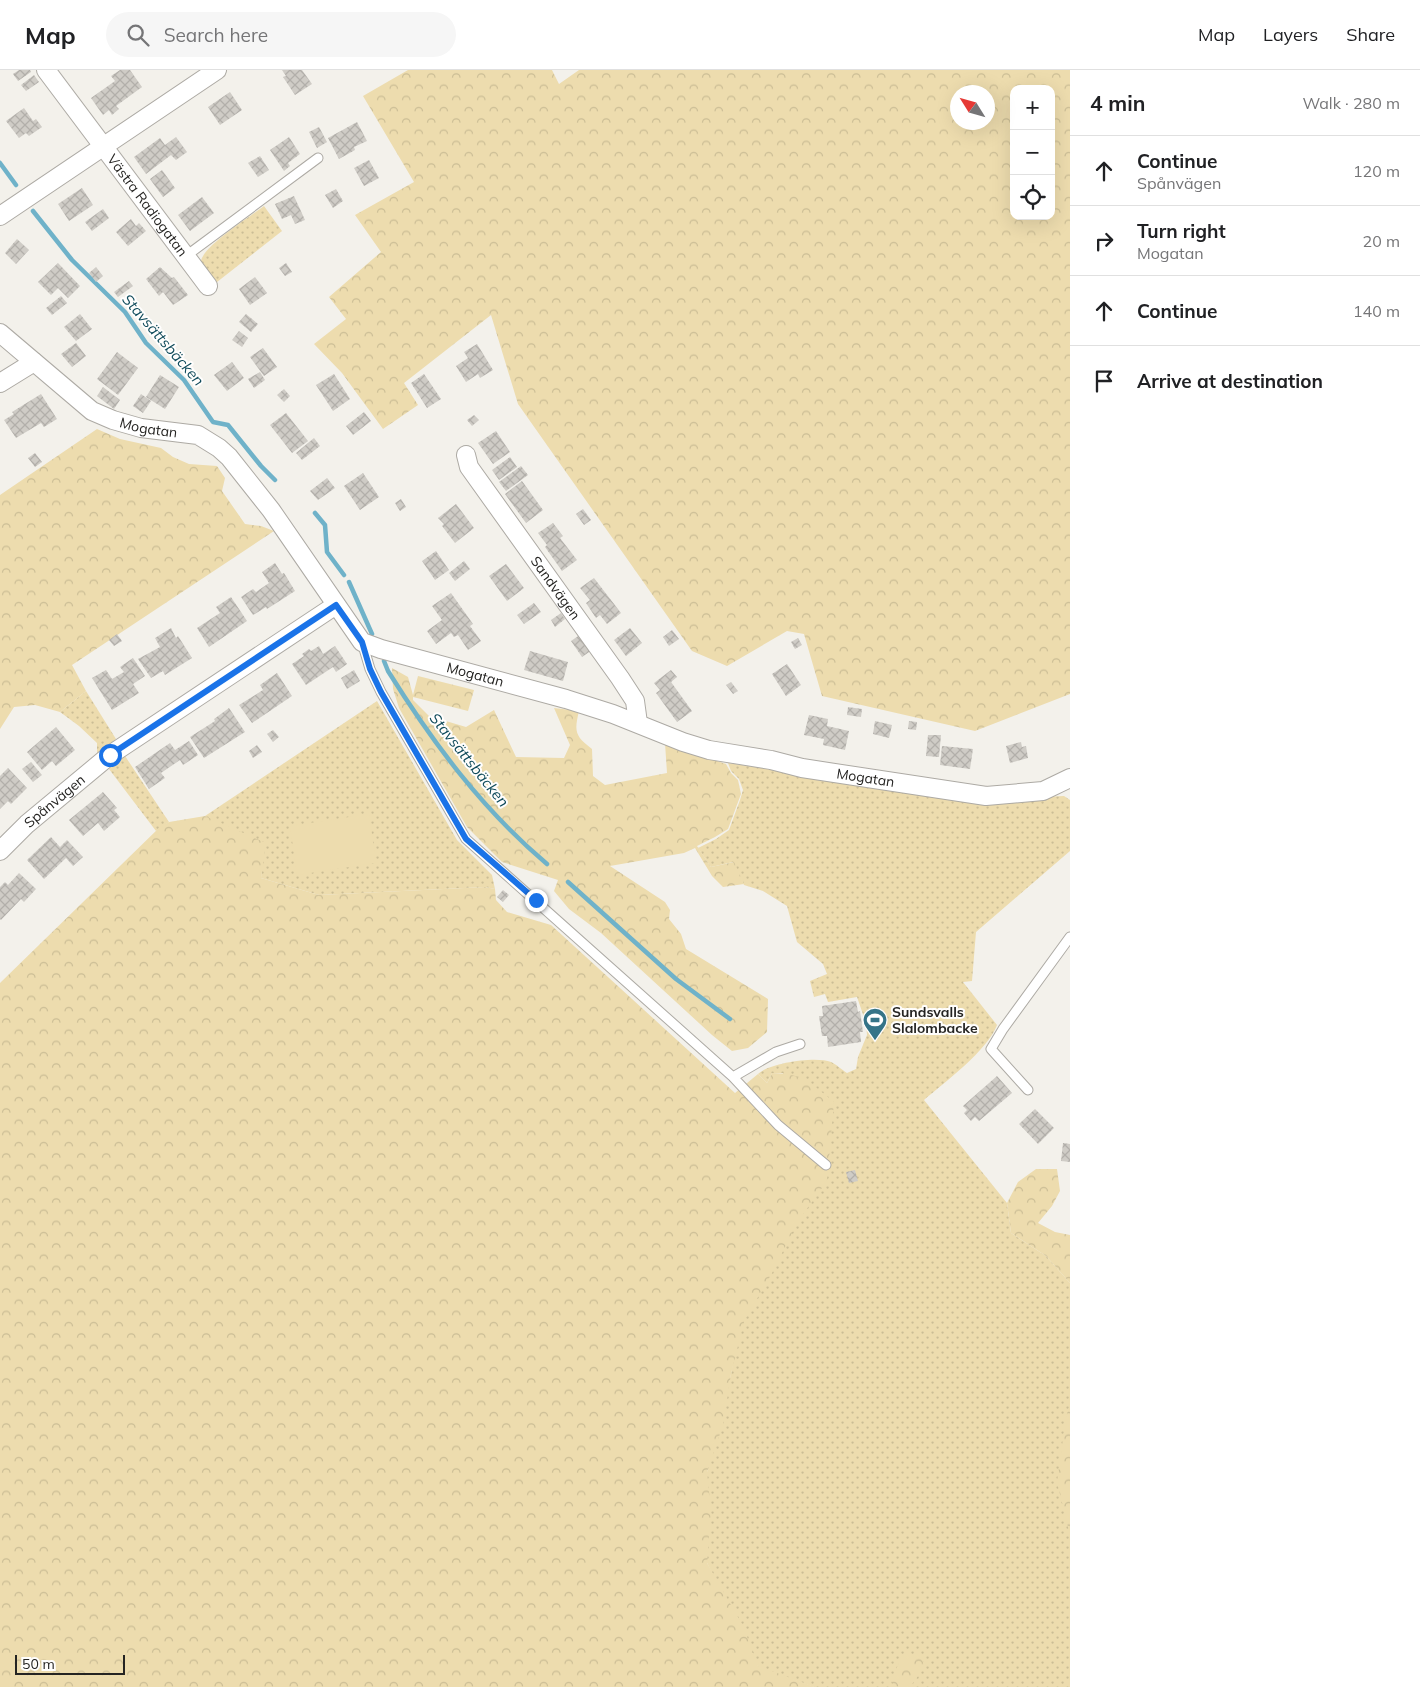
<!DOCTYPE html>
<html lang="en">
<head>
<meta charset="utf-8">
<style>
	body { margin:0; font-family:Mulish,sans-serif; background:#f6f6f6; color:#202124 }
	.controls { position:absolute; right:15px; top:15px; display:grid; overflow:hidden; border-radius:10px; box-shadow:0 5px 20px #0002 }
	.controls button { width:45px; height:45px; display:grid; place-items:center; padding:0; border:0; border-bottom:1px solid #e0e0e0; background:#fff; color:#202124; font:25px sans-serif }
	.compass { position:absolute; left:950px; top:15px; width:45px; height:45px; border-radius:50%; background:#fff; box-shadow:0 5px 20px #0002; rotate:307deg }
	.scale { position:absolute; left:15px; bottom:12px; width:110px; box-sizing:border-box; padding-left:5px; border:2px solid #252422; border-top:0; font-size:14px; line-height:18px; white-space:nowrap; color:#252422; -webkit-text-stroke:4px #fffefd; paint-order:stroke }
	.stop { position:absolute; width:15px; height:15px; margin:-11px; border:4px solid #1a73e8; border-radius:50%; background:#fff }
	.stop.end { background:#1a73e8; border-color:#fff; box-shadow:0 1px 5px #0008 }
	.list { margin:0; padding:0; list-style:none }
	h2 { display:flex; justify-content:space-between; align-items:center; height:65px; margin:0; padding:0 20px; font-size:21px }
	h2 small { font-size:16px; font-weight:400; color:#757577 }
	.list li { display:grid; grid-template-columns:32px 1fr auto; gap:15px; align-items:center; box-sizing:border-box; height:70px; padding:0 20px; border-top:1px solid #e0e0e0 }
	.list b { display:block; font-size:19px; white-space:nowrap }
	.list p { margin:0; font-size:16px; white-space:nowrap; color:#757577 }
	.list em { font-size:16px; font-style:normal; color:#757577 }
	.icon { flex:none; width:28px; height:28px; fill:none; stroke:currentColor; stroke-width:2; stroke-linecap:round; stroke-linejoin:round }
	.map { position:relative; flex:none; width:1070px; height:1617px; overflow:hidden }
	header { display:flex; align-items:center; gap:30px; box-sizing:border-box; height:70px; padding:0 25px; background:#fff; border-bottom:1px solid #e0e0e0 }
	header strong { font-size:24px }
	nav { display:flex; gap:28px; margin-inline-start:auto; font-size:18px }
	.search { width:350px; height:45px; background:#f6f6f6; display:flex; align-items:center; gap:12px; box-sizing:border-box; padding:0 18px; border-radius:28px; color:#757577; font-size:19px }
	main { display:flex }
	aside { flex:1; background:#fff }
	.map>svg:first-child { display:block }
</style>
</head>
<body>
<header>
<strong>Map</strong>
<div class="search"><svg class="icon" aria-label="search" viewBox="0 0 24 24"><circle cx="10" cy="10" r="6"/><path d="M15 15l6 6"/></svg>Search here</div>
<nav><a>Map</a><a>Layers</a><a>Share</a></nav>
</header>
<main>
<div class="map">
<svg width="1070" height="1617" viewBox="0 0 1070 1617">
	<defs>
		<pattern id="grass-dots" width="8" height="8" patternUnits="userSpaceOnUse" patternTransform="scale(1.25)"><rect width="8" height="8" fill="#eddcae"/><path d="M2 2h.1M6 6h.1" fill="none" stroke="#cbbd95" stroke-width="1.8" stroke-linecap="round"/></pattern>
		<pattern id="forest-crowns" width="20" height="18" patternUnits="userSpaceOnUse" patternTransform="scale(1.25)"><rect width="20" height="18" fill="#eddcae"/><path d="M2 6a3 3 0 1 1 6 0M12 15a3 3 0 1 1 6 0" fill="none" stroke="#cbbd95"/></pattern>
		<pattern id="building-cross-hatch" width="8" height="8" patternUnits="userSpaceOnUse" patternTransform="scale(1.25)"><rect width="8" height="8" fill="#cfccc6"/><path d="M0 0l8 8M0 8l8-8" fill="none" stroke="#b2afaa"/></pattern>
	</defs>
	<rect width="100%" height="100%" fill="#f3f1eb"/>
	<path fill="url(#grass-dots)" d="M264,136L282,161L212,216C208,209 200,200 201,191C203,176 251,146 264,136Z
		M86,621L116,669L97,684V673L79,656L60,642Z
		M377,631L457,770L492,805L495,819L485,817L319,825L261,808L262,794L205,746Z
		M125,686L169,752L156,761L109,699Z
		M728,693L847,710L1042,727L1064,726L1070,730V781L976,862L972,911L963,912L997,955C987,981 946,1011 924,1030L1007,1133L1011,1163L1046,1186L1070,1213V1617H814L758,1597L707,1493V1402L731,1304L783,1003H772L767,1013L758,1004C769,993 816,986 831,992C836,994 842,1000 847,1003L856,999L858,987L867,965L866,953L857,927L828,932L825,924L814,927L810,911L827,904L823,894L797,872L787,836L763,821L744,815L733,792L711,797L698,778L716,769L729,760L740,730L743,720L739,709L731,701Z"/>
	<path fill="url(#forest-crowns)" fill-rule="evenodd" d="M408,0H552L559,14L579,0H1070V624L975,661L822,626L804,564L787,561L727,596L692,581L518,334L491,245L404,313L418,335L383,359L342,303L314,274L346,249L329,227L381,182L355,145L414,112L363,26ZM1014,19H1051V146H1014ZM958,22H988V52H958Z
		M97,359L120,369L161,378L173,387L189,394L217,396L225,408L222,421L245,454L261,456L274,461L72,595L86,621L60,642L35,635L14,637L0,659V425Z
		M392,598L408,607L413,625L418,606L474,620L468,641L413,627V630L429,646L466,657L494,640L516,687L564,688L570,675L554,638L579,641C574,662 575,666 592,679L593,706L605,715L667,703L665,673L726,694L731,703L738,710L741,724L728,759L715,767L697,776L711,797L734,792L744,814L723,817L712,806L695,778L684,783L610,796L665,832L670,840L669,849L681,864L686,879L768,929L767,962L748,978L732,981L712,965L601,863L569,839L554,821L558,810L502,792L467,757L399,638L393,619Z
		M205,746L266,773L261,808L319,825L485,817L495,819L496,830L507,842L551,855L735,1023L758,1004L767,1013L772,1003C802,1003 812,1014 834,1032L827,1111L798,1151L772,1203L744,1251L731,1304L723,1355L707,1402L711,1441L707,1493L743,1556L758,1596L815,1617H0V913L161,756L169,752Z
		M1036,1099H1057L1060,1121L1052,1136L1038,1153L1055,1162L1070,1165V1213L1046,1186L1011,1163L1007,1133L1018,1112Z
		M1070,1334V1465L1057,1412L1066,1347Z
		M909,1585L919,1586L926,1595L910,1617H893L892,1610L901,1587Z"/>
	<path fill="#eddcae" d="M369,744L376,793L297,805L290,756Z"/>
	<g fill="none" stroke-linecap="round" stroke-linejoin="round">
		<path stroke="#6fb2c9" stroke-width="4.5" d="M0,93L16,115
			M33,141L72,190L125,242L146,273L184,310L213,352L228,355L261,396L275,410
			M315,443L325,455L327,482L344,505
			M349,512L372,564
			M384,591L388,601C433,673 482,739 547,794
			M568,812L676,909L730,949"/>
	</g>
	<path fill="url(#building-cross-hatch)" d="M19,0H30L31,2L18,11L13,4Z
		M120,0H130L142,17L116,36L119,39L112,45L109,40L103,45L91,28L115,11L111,6Z
		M282,0H302L312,14L295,25L283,7L286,6Z
		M34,5L39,12L26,21L21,15Z
		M230,22L242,40L220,55L208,37Z
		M24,38L33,51L36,49L42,57L29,66L26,63L19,68L6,51Z
		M357,52L367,71L354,77L355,80L339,89L328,68Z
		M319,57L327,72L317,78L309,62Z
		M176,67L187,82L176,90L171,85L146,104L134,87L160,68L165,75Z
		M289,67L300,84L288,93L290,96L284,101L270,80Z
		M260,86L269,100L258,107L248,93Z
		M369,90L379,108L364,116L354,98Z
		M162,100L175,118L163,127L150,109Z
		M82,118L93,135L69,151L58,134Z
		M336,119L343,131L333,138L325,125Z
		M294,126L305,150L295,154L291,145L282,149L275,134Z
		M202,127L214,143L190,161L178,145Z
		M103,139L109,148L92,161L85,152Z
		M131,149L136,156L139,153L146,161L128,176L116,162Z
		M17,169L29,180L16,194L5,183Z
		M58,193L80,216L68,228L58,218L51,225L38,212Z
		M286,193L292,202L285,206L279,198Z
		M96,197L103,206L96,212L89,203Z
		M160,197L172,208L174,207L188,225L173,235L163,222L159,226L146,209Z
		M255,207L267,223L250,235L239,219Z
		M129,211L133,216L118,227L114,222Z
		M61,226L67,233L52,245L46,238Z
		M80,244L92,259L76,271L64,257Z
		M246,244L258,254L251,262L239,252Z
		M239,261L248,268L242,277L232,270Z
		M76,273L86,286L72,297L61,284Z
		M477,274L493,300L480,308L478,304L466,312L456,296L468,288L464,282Z
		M263,278L277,297L264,306L250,287Z
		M117,282L138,298L118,325L97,309Z
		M232,292L244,308L227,321L214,305Z
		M260,302L265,310L254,318L248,309Z
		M334,304L350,329L333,341L316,315Z
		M424,304L441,329L427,338L411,313Z
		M160,305L179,317L165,339L146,327Z
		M103,317L120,330L114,339L97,326Z
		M284,319L290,326L284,332L277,325Z
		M41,324L57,349L44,357L41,353L16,368L4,350L14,344L12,342Z
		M141,324L151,331L143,343L133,336Z
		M364,342L371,351L353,365L346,356Z
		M286,343L308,371L292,383L270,355Z
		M474,345L479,350L472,356L467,350Z
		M496,361L510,382L493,394L478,373Z
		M314,368L320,376L302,390L296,383Z
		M35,383L42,392L35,397L28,388Z
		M510,387L517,397L499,410L492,400Z
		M521,396L528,405L506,421L499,412Z
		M363,403L379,427L360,440L344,416Z
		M327,408L335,418L318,430L310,421Z
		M522,411L543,440L526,453L505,424Z
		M401,429L406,437L400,441L395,433Z
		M456,434L474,458L455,473L442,456L444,454L438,448Z
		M583,439L591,450L584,455L576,444Z
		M553,453L563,466L560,468L577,490L562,501L545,477L547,475L538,463Z
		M436,481L449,500L435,510L422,491Z
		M464,491L470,499L455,511L449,503Z
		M275,493L282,504L284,503L295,521L267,539L266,537L253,545L241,527L253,519L256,522L269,513L262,502Z
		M506,494L524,518L507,531L489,506Z
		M594,508L621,543L607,554L600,545L596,548L586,533L590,530L580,518Z
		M451,523L473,554L470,556L481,571L468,580L458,565L454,567L451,563L436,574L427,561L442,550L432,536Z
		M231,527L247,551L209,577L197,558L220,543L216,537Z
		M534,533L541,542L524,554L517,545Z
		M561,543L565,549L555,557L551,550Z
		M171,558L176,568L178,566L192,588L165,605L163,601L151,608L138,589L160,577L155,568Z
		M630,558L642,573L626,586L614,570Z
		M672,560L679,569L669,576L663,567Z
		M117,564L122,571L114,576L109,570Z
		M581,564L592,580L582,587L571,571Z
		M798,568L802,575L795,579L791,572Z
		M319,576L323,584L335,576L347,594L336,602L333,597L306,615L292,594L304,586L302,584L309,579L311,581Z
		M530,581L568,592L563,611L524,600Z
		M133,588L145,606L133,614L139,623L112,640L92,608L106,600L112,609L124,602L120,597Z
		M787,594L801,615L786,626L772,604Z
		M354,600L360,611L347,619L341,608Z
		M671,600L677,607L671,612L692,641L677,652L656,623L660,620L654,613Z
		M277,603L292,626L252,653L239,635L263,620L260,615Z
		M731,612L738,621L733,624L726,615Z
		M848,637L862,639L861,647L847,645Z
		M229,638L245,662L204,688L190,667L215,651L214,649Z
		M809,645L828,649L827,656L849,661L845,680L823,675L824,669L804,665Z
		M875,651L892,655L889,668L873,664Z
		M909,651L917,652L916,660L908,659Z
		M56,657L75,680L56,696L52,691L42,700L27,682Z
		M273,660L279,667L273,672L267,664Z
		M928,665H941L939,687L926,686Z
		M189,671L198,685L183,695L180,690L161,703L165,708L149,719L135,697L170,673L175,680Z
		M1021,672L1022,677L1026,676L1028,688L1010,693L1006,676Z
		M257,675L262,682L253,688L249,681Z
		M942,676L973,679L970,699L940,695Z
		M31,692L42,705L33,712L22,699Z
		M8,698L27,718L11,734L8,731L0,739V706Z
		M103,722L117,738L114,740L120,747L104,761L98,753L83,766L69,750Z
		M51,767L60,777L67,770L83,787L73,796L66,788L44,809L27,790Z
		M19,803L36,819L24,832L21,829L1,850L0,849V817L5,812L8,815Z
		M503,820L509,825L503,832L497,827Z
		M856,931L858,942L860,941L863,962H860L861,972L828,977L827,966H822L819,946H823L822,936Z
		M997,1006L1012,1023L979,1051L975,1047L971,1051L964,1043L967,1040L963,1036Z
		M1035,1039L1054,1058L1038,1074L1019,1054Z
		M1063,1073L1070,1074V1092L1061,1091Z
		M855,1100L858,1111L849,1113L846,1102Z"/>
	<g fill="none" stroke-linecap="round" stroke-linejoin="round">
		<defs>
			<path id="service" d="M186,186L318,88
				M362,572L370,599L381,622L466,769L733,1007L778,1055L826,1095
				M733,1007L776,982L800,974
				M1028,1020L991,979L1003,959L1070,867"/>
			<g id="minor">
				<path id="s1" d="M46,0L208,216"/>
				<path d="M0,146L217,0"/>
				<path id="s2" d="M0,263L92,341L113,350L141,358L198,365L219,378L229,387L271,440L362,572L381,579L566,629L613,644L683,672L709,680L771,690L802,698L986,726L1043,721L1070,708"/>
				<path d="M0,313L34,292"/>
				<path id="s3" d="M466,385L469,397L620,608L635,631L638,653"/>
				<path id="s4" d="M0,781L27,754L110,685L336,535"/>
			</g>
		</defs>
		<use href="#service" stroke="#adaaa4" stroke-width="11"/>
		<use href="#minor" stroke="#adaaa4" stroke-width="20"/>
		<use href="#service" stroke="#fff" stroke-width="9"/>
		<use href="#minor" stroke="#fff" stroke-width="18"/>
	</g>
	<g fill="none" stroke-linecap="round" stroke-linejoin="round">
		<path stroke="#1a73e8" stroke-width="6" d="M110,685L336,535L362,572L370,599L381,622L466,769L536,830"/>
	</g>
	<defs>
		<symbol id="stadium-pin" viewBox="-11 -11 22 30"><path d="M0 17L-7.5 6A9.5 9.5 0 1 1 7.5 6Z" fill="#357488" stroke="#fffefd"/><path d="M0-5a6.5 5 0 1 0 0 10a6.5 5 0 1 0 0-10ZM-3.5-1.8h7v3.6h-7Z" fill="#fff"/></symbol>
	</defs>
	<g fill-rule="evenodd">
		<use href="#stadium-pin" x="861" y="936" width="28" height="38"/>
	</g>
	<g text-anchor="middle" stroke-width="4" stroke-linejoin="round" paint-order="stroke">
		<g font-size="14" fill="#252422" stroke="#fffefd">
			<text dy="5" stroke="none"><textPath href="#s1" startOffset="169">Västra Radiogatan</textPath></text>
			<text dy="5" stroke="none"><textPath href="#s2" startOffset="180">Mogatan</textPath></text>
			<text dy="5" stroke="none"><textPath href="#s3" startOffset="161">Sandvägen</textPath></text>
			<text dy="5" stroke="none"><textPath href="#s2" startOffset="614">Mogatan</textPath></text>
			<text dy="5" stroke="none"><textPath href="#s2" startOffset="1019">Mogatan</textPath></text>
			<text dy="5" stroke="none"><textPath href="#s4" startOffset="74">Spånvägen</textPath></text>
		</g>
		<g font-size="14" font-weight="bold" fill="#252422" stroke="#fffefd" text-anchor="start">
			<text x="892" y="947">Sundsvalls<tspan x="892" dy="16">Slalombacke</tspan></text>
		</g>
		<g font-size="15" font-style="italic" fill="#0f4a5a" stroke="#fffefd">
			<text transform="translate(163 270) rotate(49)" y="5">Stavsättsbäcken</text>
			<text transform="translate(469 690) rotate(51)" y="5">Stavsättsbäcken</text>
		</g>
	</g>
</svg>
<div class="controls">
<button>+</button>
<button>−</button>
<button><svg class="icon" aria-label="locate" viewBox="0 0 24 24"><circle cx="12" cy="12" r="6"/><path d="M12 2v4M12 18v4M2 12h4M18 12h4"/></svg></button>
</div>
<svg class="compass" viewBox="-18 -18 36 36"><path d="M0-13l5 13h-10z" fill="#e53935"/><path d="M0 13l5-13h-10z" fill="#757577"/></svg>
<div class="scale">50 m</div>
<div class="stop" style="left:110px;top:685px"></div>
<div class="stop end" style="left:536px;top:830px"></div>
</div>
<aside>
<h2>4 min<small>Walk · 280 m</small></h2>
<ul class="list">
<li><svg class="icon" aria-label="ahead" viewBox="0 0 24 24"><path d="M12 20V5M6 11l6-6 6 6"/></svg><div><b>Continue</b><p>Spånvägen</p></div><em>120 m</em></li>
<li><svg class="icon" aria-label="right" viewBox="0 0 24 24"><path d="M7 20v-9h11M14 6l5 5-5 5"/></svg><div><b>Turn right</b><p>Mogatan</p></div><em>20 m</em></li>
<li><svg class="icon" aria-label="ahead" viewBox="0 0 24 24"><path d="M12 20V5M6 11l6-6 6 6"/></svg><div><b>Continue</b></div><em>140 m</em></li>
<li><svg class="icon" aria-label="arrive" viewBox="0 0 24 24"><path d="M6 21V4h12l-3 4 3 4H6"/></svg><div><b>Arrive at destination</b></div></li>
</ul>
</aside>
</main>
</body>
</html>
